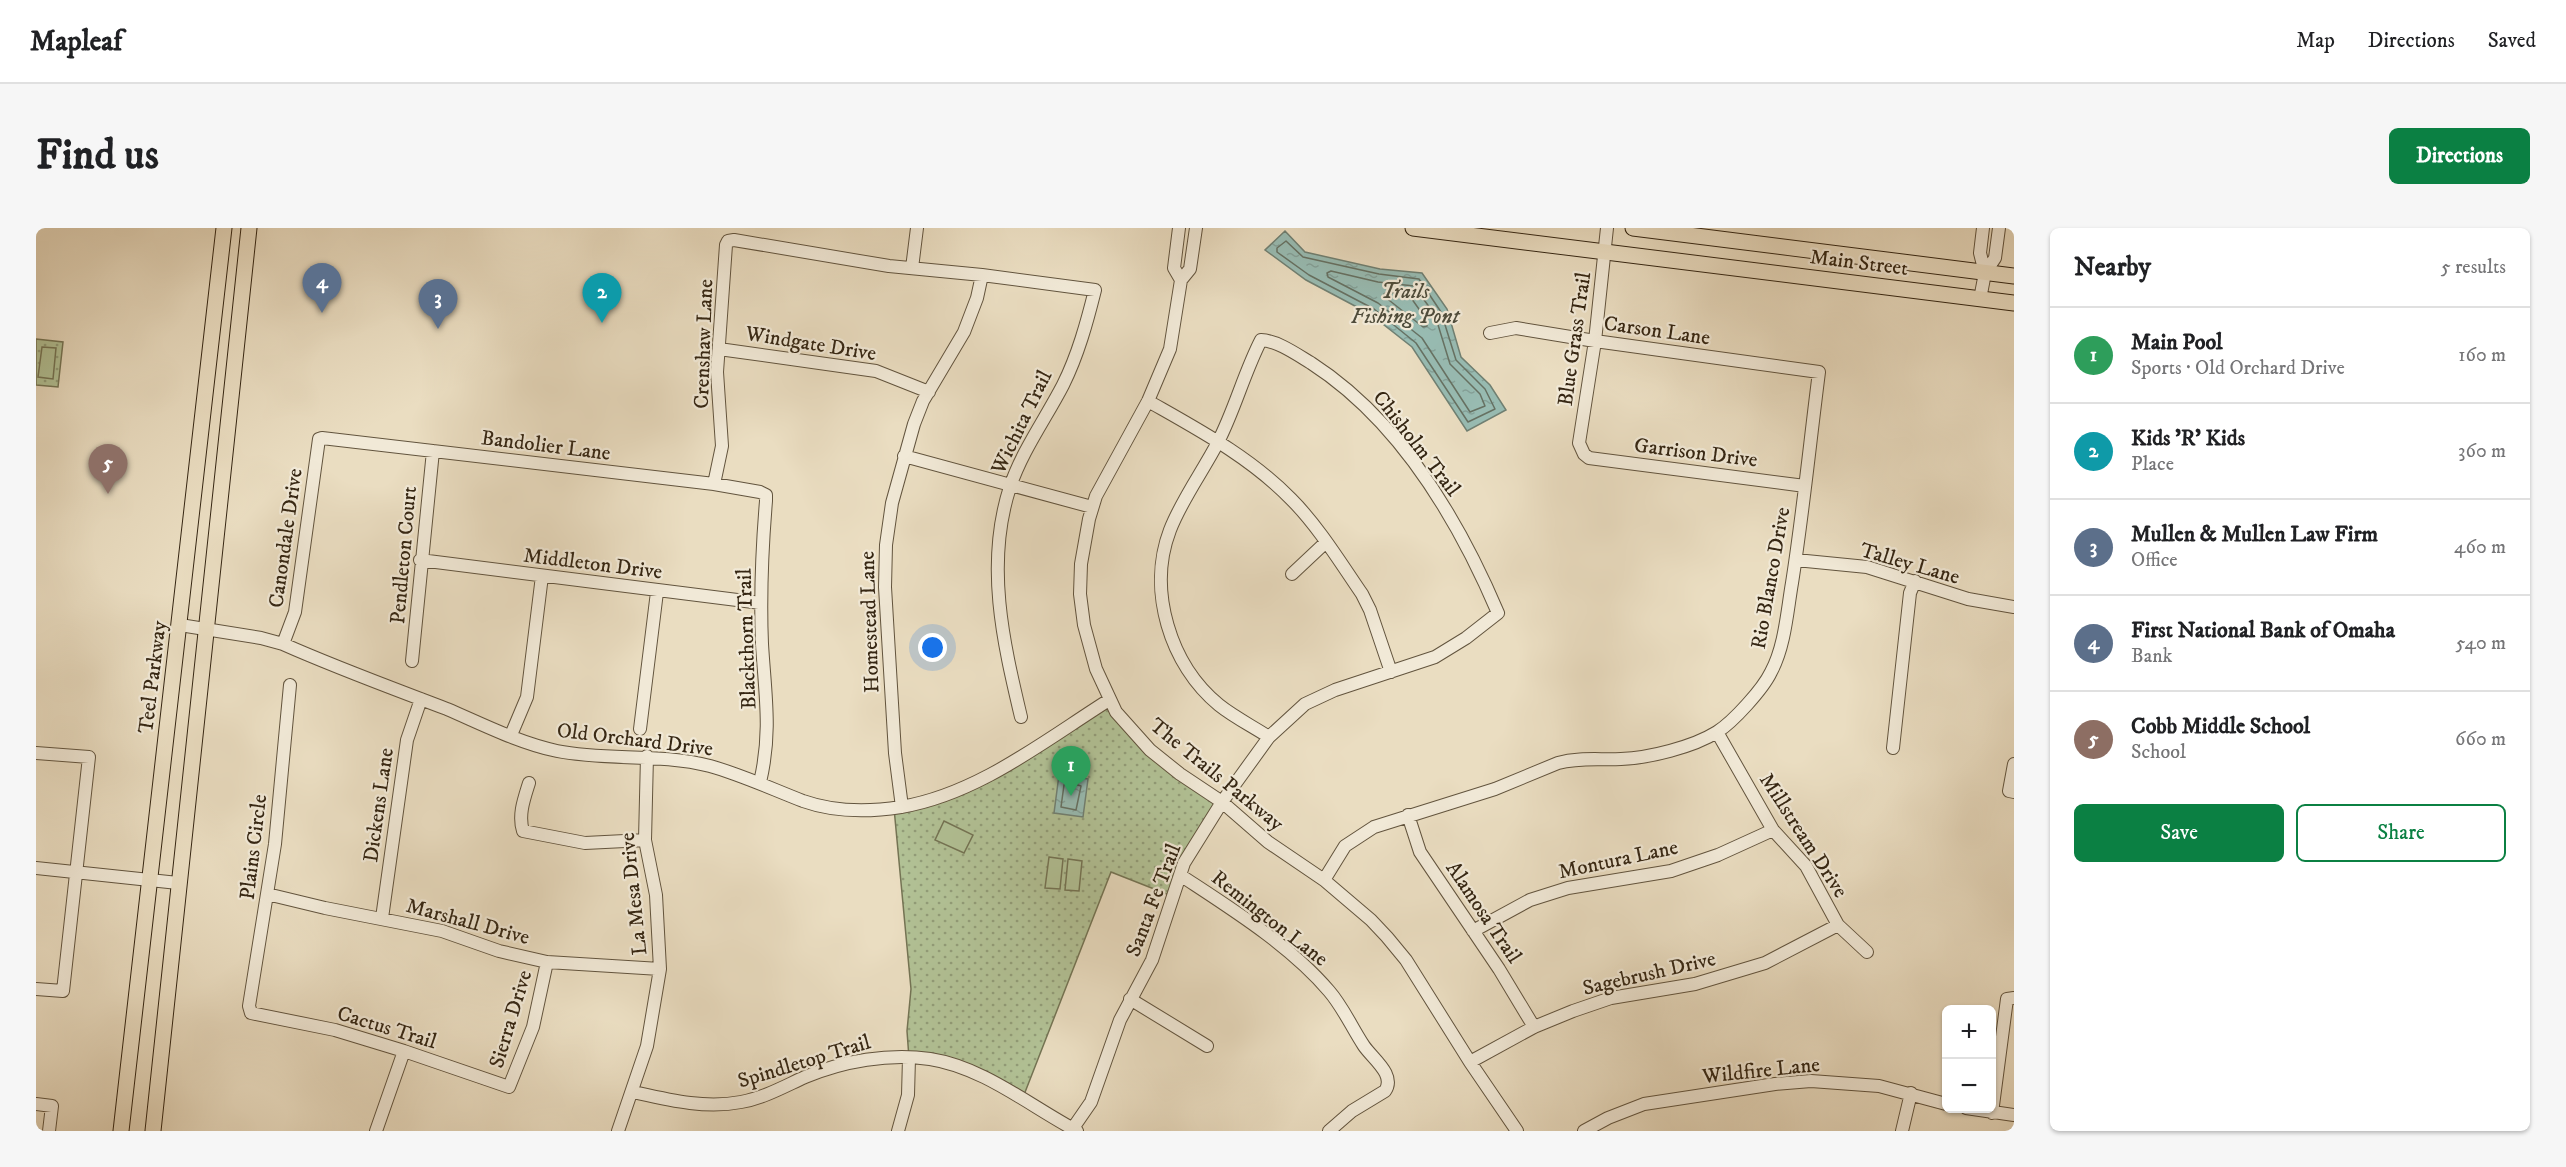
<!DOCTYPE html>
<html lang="en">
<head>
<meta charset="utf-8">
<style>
	body { margin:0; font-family:"IM FELL DW Pica",serif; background:#f6f6f6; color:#202124 }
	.controls { position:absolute; right:18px; bottom:18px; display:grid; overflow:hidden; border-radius:9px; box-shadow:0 2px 4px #0004 }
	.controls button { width:54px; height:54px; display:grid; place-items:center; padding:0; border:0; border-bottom:2px solid #e0e0e0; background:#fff; color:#202124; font:30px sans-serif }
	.you { position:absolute; left:897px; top:420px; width:21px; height:21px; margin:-15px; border:4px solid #fff; border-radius:50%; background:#1a73e8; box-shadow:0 0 0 9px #1a73e833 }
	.badge { display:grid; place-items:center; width:39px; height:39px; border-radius:50%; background:#0b8043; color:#fff; font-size:20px; font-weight:700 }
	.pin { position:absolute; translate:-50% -50px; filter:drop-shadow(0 2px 3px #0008) }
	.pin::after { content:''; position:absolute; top:32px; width:21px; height:18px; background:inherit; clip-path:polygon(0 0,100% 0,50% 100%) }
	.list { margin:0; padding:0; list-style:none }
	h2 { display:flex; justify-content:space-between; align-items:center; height:78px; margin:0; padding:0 24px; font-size:26px }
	h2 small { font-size:20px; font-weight:400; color:#757577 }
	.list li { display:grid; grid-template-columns:39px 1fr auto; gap:18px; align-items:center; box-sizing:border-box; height:96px; padding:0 24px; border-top:2px solid #e0e0e0 }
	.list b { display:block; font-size:22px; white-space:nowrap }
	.list p { margin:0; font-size:20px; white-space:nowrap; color:#757577 }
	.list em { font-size:20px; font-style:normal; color:#757577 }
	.actions { display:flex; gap:12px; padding:18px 24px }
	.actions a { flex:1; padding:14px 0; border:2px solid #0b8043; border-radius:9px; text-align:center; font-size:21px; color:#0b8043 }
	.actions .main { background:#0b8043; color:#fff }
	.map { position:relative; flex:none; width:1978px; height:903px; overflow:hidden; border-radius:9px }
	header { display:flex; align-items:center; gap:36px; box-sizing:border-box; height:84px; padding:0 30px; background:#fff; border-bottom:2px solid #e0e0e0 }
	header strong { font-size:28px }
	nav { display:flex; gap:33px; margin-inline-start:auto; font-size:21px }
	.intro { display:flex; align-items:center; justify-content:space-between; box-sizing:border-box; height:144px; padding:0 36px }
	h1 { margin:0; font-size:42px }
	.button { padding:15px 27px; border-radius:9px; background:#0b8043; color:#fff; font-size:21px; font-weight:700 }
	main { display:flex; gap:36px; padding:0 36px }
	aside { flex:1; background:#fff; border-radius:9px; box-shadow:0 2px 4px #0004 }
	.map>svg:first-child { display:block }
</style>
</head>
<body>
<header>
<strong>Mapleaf</strong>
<nav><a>Map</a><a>Directions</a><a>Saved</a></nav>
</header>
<div class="intro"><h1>Find us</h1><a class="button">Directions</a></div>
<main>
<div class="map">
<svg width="1978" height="903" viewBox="0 0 1978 903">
	<defs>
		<pattern id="park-dots" width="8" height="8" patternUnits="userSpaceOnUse" patternTransform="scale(1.5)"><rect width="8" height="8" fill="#b2c296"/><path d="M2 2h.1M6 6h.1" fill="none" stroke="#929d79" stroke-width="1.8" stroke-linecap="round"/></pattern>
		<pattern id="water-ripples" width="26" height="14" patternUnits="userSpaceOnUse" patternTransform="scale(1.5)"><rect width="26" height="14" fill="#98bcb3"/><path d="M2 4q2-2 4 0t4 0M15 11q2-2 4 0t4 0" fill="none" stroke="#84a199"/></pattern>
	</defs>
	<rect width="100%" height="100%" fill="#eaddc1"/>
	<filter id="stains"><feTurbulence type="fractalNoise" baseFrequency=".00333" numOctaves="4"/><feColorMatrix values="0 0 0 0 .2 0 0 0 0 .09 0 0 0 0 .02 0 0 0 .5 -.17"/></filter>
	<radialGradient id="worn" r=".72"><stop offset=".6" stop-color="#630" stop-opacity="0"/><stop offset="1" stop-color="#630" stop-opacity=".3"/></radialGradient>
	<path fill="url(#park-dots)" stroke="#747454" stroke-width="1.5" d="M0,111L27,114L22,159L0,157Z
		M1073,472L1101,509L1186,574L1136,668L1075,644L986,872L938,845L873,830L871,803L875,761L858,580L922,562Z"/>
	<path fill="#b2c296" stroke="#747454" stroke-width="1.5" d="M6,119L20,120L17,151L2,149Z
		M908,593L937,607L928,625L899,612Z
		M1013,629L1027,631L1024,661L1009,660Z
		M1032,631L1046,633L1043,663L1029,662Z"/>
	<path fill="url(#water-ripples)" stroke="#708073" stroke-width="1.5" d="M1249,3L1269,24L1344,41L1386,45L1411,81L1425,129L1454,157L1470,182L1431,203L1376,119L1334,86L1270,52L1229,22Z
		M1023,547L1052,551L1047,589L1018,585Z"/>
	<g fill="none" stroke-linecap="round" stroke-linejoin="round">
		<path stroke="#667163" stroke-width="1.5" d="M1250,13L1267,29L1343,46L1383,51L1405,84L1420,132L1449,161L1459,181L1432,194L1380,115L1338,81L1273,47L1241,24V20Z
			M1295,43L1342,54L1378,58L1399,87L1414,136L1444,166L1449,178L1434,184L1386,110L1342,75L1292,49L1291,45Z
			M1351,64L1373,67L1390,91L1391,98L1387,99L1349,69L1348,66Z
			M1031,554L1045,558L1040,582L1025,579L1028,557Z"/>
		<defs>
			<path id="minor" d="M1143,0L1138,40L1145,52
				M1160,0L1154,41L1145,52L1134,121L1112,173L1060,268L1053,291L1045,336L1044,366L1048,397L1060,441L1080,484L1114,522L1144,546L1186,574L1232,614L1288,652L1335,692L1351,709L1370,732L1434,834L1481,903
				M1571,0L1559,113L1543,215L1548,226L1553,230L1769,258
				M1947,0L1944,25L1949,45
				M876,40L881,0
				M1944,71L1949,45L1959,30L1963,0
				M683,121L840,143L893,164
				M1112,173C1163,202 1214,229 1255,271C1282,298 1304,334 1326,366L1334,382L1355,444
				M868,228L1056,279
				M678,256L686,218L681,144L690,17L692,13L698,12L853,38L946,47L1059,62C1051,94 1042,127 1027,157C1010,190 986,223 974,259C949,336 967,413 985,489
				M384,332L725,375
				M1760,332L1831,339L1932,371L1978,379
				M1256,346L1289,315
				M144,397L225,410L247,416C301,440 356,460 411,481C446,496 483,515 521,523C571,533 623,525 674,538C706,547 736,561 767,573C798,584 833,584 865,579C942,566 1008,513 1073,472
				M247,416L259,384L283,211L286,210L678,256L724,264L730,267V273C726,321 724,368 726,416C729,466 736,504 724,554
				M376,433L397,223
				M254,457L239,616L213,778L215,785L299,802L368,823L473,859L497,799L511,734
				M604,501L621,364
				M1681,504L1737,602L1770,638L1802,697L1831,724
				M475,507L491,469L506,348
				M1857,520L1874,365L1879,353
				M0,525L53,529L27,763L0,761
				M1978,536L1973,563L1978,564
				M493,555C488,571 482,587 487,603L549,615L609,612
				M866,579L859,525L849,359L850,317L856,275L878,196L887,173L928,104L941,70L946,47
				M1372,587L1384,624L1463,741L1498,799
				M0,640L142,655
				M1144,647C1194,680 1254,717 1293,763C1307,779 1316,800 1328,818C1337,831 1360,847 1349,863L1316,883L1293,903
				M1288,652L1309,618L1338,599L1459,561L1522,535C1543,529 1564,532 1585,531C1613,530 1657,519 1681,504C1697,494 1727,461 1735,444C1749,418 1751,384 1756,355C1767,285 1774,214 1783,144L1559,113L1480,100L1454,105
				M231,666L289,680L406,703L463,723L511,734L624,741
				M346,690L371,512L385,471
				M1437,703L1494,672L1532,660L1635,643L1682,627L1737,602
				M1094,771L1171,818
				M1434,834L1498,799L1537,783L1575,770L1659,756L1729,735L1802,697
				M597,864C633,872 669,881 705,874C728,870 749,858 769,849C807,833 853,825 894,831C947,839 994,878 1041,903
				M0,876L16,878L13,903
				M1930,880L1978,887
				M1956,885L1971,771L1978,770
				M340,903L368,823
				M582,903L611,818L624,741L620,667L609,612L611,528
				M862,903L872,867L873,830
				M1035,903L1055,874L1084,792L1116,732L1148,635L1186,574L1233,509L1269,476L1299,462L1399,429L1430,410L1462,385C1422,291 1362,191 1275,135C1260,126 1242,113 1225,112C1208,145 1199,181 1182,214C1167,243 1146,271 1134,302C1111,362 1134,437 1183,477C1198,489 1216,498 1233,509
				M1548,903L1572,890L1608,876L1739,856L1775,853L1843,858L1910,876
				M1866,903L1875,865"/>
			<path id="major" d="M1377,0L1978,75
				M1597,0L1978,48
				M85,903L188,0
				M117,903L213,0"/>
		</defs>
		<use href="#minor" stroke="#62543e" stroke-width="14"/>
		<use href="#major" stroke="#352613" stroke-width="17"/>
		<use href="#minor" stroke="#f1e9d7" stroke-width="12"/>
		<use href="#major" stroke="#eaddc1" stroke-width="15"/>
	</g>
	<g text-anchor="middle" stroke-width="4.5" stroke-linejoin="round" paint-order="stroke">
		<g font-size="21" fill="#352613" stroke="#f1e9d7">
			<text transform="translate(1823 34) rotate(7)" y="7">Main Street</text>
			<text transform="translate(1621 102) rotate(8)" y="7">Carson Lane</text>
			<text transform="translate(1538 111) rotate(-82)" y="7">Blue Grass Trail</text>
			<text transform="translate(775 115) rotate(9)" y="7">Windgate Drive</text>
			<text transform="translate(667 116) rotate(-88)" y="7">Crenshaw Lane</text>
			<text transform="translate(985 194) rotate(-64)" y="7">Wichita Trail</text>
			<text transform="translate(1381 215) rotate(52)" y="7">Chisholm Trail</text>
			<text transform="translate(510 217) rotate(7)" y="7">Bandolier Lane</text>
			<text transform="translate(1660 224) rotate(7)" y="7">Garrison Drive</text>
			<text transform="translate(249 310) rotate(-82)" y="7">Canondale Drive</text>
			<text transform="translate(367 327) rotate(-85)" y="7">Pendleton Court</text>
			<text transform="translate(557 335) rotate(7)" y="7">Middleton Drive</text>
			<text transform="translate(1874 335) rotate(16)" y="7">Talley Lane</text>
			<text transform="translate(1734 350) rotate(-80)" y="7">Rio Blanco Drive</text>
			<text transform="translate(833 394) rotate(-92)" y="7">Homestead Lane</text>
			<text transform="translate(710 411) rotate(-92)" y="7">Blackthorn Trail</text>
			<text transform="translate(116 449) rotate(-83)" y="7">Teel Parkway</text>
			<text transform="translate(599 511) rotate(7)" y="7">Old Orchard Drive</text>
			<text transform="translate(1181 546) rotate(39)" y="7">The Trails Parkway</text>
			<text transform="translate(342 577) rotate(-82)" y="7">Dickens Lane</text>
			<text transform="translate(1768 607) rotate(57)" y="7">Millstream Drive</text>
			<text transform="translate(217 619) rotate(-83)" y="7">Plains Circle</text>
			<text transform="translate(1582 631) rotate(-12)" y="7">Montura Lane</text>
			<text transform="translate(597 666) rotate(-96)" y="7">La Mesa Drive</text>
			<text transform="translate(1117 672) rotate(-69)" y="7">Santa Fe Trail</text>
			<text transform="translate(1448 684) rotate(56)" y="7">Alamosa Trail</text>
			<text transform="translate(1234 690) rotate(38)" y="7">Remington Lane</text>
			<text transform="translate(432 693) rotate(15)" y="7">Marshall Drive</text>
			<text transform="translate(1613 745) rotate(-13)" y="7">Sagebrush Drive</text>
			<text transform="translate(474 791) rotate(-73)" y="7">Sierra Drive</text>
			<text transform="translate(351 799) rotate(17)" y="7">Cactus Trail</text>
			<text transform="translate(768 833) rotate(-17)" y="7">Spindletop Trail</text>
			<text transform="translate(1725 842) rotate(-6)" y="7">Wildfire Lane</text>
		</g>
		<g font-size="22" font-style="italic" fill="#4e4c3b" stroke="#f1e9d7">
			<text x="1369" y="70">Trails<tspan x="1369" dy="25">Fishing Pont</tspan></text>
		</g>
	</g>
	<rect width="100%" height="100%" filter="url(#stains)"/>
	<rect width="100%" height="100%" fill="url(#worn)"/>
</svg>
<div class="controls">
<button>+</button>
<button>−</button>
</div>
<div class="you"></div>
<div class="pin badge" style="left:1035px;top:568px;background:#2e9e5b">1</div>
<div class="pin badge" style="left:566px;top:95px;background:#0f9aa8">2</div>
<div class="pin badge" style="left:402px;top:101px;background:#5c6f8a">3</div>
<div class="pin badge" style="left:286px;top:85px;background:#5c6f8a">4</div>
<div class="pin badge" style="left:72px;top:266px;background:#8d6e63">5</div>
</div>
<aside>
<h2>Nearby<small>5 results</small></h2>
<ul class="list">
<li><span class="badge" style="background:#2e9e5b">1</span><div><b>Main Pool</b><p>Sports · Old Orchard Drive</p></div><em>160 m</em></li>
<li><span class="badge" style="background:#0f9aa8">2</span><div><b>Kids 'R' Kids</b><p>Place</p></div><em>360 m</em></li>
<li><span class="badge" style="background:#5c6f8a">3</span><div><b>Mullen &amp; Mullen Law Firm</b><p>Office</p></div><em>460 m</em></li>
<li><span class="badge" style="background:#5c6f8a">4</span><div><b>First National Bank of Omaha</b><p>Bank</p></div><em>540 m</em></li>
<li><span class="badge" style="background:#8d6e63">5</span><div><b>Cobb Middle School</b><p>School</p></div><em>660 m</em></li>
</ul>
<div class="actions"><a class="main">Save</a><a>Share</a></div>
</aside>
</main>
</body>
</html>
